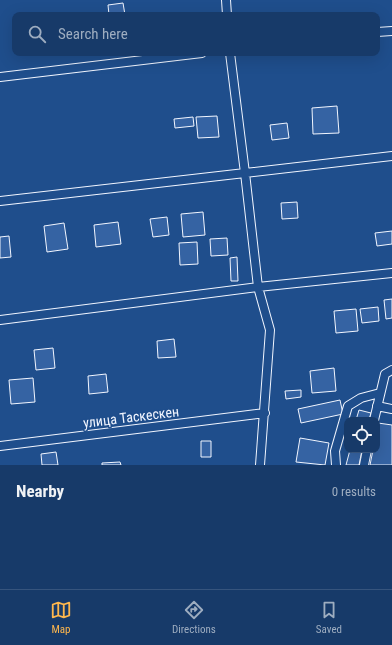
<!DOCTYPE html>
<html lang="en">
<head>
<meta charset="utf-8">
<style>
	body { margin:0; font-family:"Roboto Condensed",sans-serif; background:#244571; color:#f1f3f6 }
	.controls { position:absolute; right:12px; bottom:12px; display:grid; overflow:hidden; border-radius:8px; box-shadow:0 4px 16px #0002 }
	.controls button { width:36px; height:36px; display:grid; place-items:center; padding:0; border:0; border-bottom:1px solid #36547d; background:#173a69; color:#f1f3f6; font:20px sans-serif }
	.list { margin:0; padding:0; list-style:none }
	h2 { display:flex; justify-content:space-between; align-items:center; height:52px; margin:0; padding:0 16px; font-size:17px }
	h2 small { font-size:13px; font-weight:400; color:#9eadc0 }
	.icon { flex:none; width:22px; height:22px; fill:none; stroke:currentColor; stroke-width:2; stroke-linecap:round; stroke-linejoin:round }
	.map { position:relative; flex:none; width:392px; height:465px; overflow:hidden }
	.search { position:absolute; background:#173a69; box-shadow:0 4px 16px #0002; left:12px; right:12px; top:12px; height:44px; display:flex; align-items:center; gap:10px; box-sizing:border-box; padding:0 14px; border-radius:8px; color:#9eadc0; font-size:15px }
	.sheet { height:124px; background:#173a69 }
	nav { display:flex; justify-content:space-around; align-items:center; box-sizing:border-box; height:56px; border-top:1px solid #36547d; background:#173a69; font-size:11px; color:#9eadc0 }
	nav a { display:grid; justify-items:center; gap:2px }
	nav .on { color:#ffb74d }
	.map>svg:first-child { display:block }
</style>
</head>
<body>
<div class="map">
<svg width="392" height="465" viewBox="0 0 392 465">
	<rect width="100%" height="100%" fill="#1f4e8c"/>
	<path fill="#3563a3" stroke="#f2f6ff" d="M123,3L125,15H109L108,5Z
		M337,106L339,133L313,134L312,108Z
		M217,116L219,137L198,138L196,117Z
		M193,117L194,126L175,128L174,119Z
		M287,123L289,138L272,140L270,125Z
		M297,202L298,218L282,219L281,203Z
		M203,212L205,235L183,237L181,214Z
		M167,217L169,235L153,237L150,219Z
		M118,222L121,244L96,247L94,225Z
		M64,223L68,249L47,252L44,226Z
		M392,231V244L377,246L375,233Z
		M9,236L11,257L0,258V237Z
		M227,238L228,255L211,256L210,239Z
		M197,242L198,264L180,265L179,243Z
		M237,257L238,281H231L230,258Z
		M392,299V318L386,319L384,300Z
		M378,307L379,321L362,323L360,309Z
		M356,309L358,331L336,333L334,311Z
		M174,339L176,357L158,358L157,341Z
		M53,348L55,368L36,370L34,350Z
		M334,368L336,391L312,393L310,371Z
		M106,374L108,392L89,394L88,376Z
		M33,378L35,402L11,404L9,380Z
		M301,390V397L286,399L285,391Z
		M340,400L343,414L301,423L298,409Z
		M359,410L371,413L369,420H356Z
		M378,423L392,425V465H370L373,450H377Z
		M300,438L329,443L325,465L296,462Z
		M201,441H211V457H201Z
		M350,450H362L359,465H346Z
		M56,452L58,465H42L41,454Z
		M120,462L121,465H102V463Z"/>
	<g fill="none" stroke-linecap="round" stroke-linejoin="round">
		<defs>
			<path id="minor" d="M226,0L227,15
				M377,32L392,31
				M0,77L202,53
				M0,201L245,173L230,53
				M0,320L258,287L392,273
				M377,406L392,409
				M374,420L385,374L392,370
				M0,446L265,413
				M260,465L270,330L258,287L245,173L392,156
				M336,465L335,451L348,406L361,398L380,393
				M364,465L367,450"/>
		</defs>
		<use href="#minor" stroke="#f2f6ff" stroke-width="10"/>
		<use href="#minor" stroke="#1f4e8c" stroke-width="8"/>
	</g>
	<g text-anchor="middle" stroke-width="3" stroke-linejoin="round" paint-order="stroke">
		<g font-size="14" fill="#f2f6ff" stroke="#1f4e8c">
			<text transform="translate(131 417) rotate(-7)" y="5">улица Таскескен</text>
		</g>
	</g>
</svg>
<div class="controls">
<button><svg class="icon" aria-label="locate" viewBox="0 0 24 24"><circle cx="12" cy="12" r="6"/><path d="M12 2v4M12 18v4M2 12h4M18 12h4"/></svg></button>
</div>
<div class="search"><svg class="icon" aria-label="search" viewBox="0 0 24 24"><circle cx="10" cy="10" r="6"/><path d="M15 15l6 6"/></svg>Search here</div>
</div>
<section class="sheet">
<h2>Nearby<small>0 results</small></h2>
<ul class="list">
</ul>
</section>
<nav>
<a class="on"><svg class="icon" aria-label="map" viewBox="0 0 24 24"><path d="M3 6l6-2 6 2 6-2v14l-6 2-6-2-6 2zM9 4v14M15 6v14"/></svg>Map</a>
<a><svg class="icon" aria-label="directions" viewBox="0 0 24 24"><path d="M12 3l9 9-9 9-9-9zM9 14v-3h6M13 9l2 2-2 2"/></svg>Directions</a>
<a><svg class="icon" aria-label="saved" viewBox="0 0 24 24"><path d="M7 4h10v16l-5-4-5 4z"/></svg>Saved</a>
</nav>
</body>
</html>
